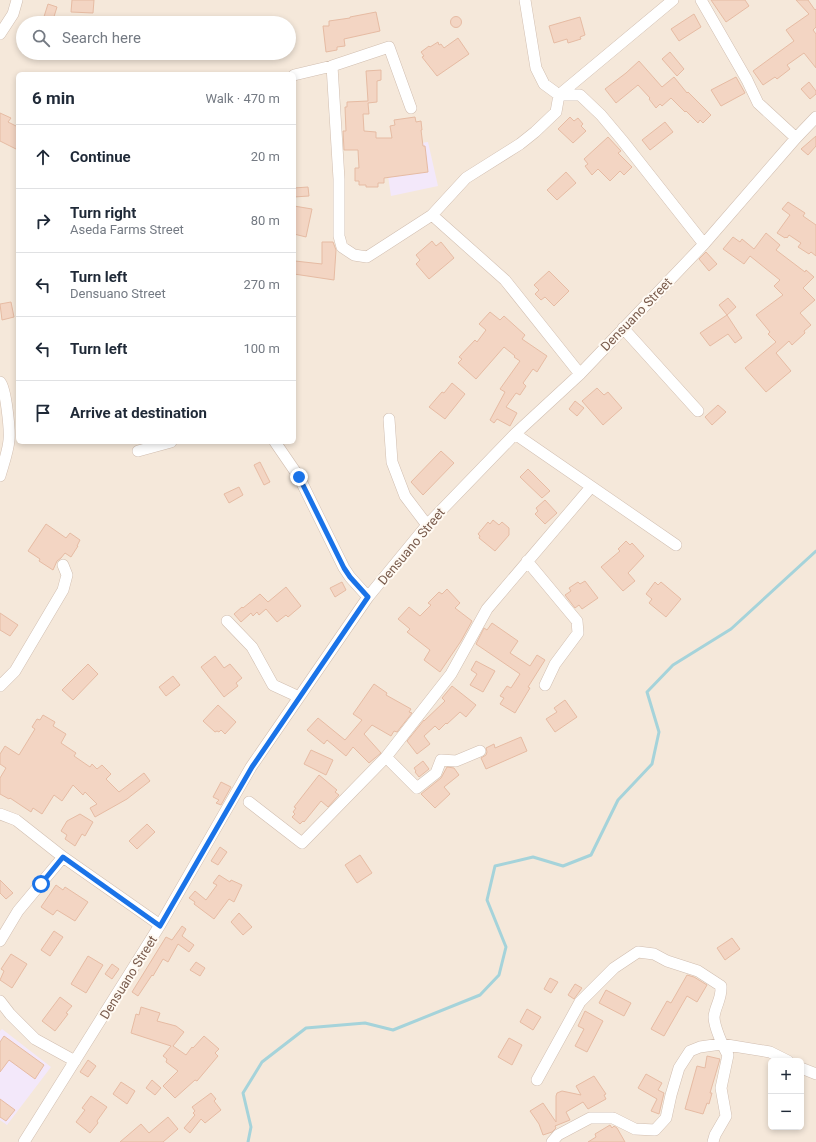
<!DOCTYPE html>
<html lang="en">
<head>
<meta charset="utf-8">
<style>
	body { margin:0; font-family:Roboto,sans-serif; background:#f2f2f3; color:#1f2937 }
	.controls { position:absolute; right:12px; bottom:12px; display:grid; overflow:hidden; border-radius:6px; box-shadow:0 2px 6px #0003 }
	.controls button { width:36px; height:36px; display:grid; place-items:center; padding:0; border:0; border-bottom:1px solid #e0e1e3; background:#fff; color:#1f2937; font:20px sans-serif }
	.stop { position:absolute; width:12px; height:12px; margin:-9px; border:3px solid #1a73e8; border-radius:50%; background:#fff }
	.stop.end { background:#1a73e8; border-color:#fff; box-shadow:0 1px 4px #0008 }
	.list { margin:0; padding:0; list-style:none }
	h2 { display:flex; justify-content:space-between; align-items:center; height:52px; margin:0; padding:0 16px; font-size:17px }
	h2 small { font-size:13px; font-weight:400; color:#747a83 }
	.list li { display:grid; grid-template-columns:26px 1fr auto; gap:12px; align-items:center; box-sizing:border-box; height:64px; padding:0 16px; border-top:1px solid #e0e1e3 }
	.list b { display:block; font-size:15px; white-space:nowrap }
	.list p { margin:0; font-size:13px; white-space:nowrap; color:#747a83 }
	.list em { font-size:13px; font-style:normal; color:#747a83 }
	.icon { flex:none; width:22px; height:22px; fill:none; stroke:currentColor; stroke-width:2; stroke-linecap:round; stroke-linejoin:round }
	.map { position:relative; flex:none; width:816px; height:1142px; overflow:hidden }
	.search { position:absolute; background:#fff; box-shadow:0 2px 6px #0003; left:16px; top:16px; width:280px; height:44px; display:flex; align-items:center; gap:10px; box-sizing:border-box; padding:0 14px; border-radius:22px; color:#747a83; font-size:15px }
	.panel { position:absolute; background:#fff; box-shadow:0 2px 6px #0003; left:16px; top:72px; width:280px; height:372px; border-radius:6px }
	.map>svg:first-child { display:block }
</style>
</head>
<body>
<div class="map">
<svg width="816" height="1142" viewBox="0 0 816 1142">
	<rect width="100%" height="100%" fill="#fdf6ec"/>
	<path fill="#f5e8da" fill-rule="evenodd" d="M0,0H816V1142H0ZM23,23H289V53H23ZM18,74H294V442H18ZM771,1061H801V1127H771Z"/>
	<path fill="#f3e8fa" d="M428,142L438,186L391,196L384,148Z
		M2,1029L51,1067L7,1125L0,1120V1031Z"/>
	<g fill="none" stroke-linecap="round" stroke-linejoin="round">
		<path stroke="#a5d3da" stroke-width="3" d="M248,1142L251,1127L243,1093L262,1062L306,1028L365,1023L393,1030L480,995L499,975L506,947L487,900L495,866L533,857L563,866L591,855L618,800L652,764L659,732L647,692L673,665L731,629L816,551"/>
	</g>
	<path fill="#f3d5c3" stroke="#e6bba3" d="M72,0H94L93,13L71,12Z
		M711,0H745L749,6L726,22Z
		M796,0H808L815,10L816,9V27L813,30L816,34V68L804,53L787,65L790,69L777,79L775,77L763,85L753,71L794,41L786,30L809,14Z
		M48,4L57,7L52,23H42Z
		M376,12L380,31L344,39L345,46L337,47V50L326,52L323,26H329V21L350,18V17Z
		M694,14L701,27L679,41L671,29Z
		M450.5 22a5.5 5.5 0 1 1 11 0a5.5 5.5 0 1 1-11 0Z
		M580,17L585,35L580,37L581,39L568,43L567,39L554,43L549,26Z
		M458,38L469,54L437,76L422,57L424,56L421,52L429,46L430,47L438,42L439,45L441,44L444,48Z
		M670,52L684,69L677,76L662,59Z
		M639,61L662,87L674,77L687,93L688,92L711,115L703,123L700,120L698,123L686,111L685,112L671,98L662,106L660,104L656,108L649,99L650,98L638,85L616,103L605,89L626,73Z
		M381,70V80L377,81V102L368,103L369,114H363L364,131L376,132V138H392L390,126L395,125L394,120L415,117L416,122L421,121L422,130H421L423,146H425L428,172L384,178V183H378V187H366V185H359V181H355V168H359L358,150H344L343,131H346L345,107H347V102L368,101L366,71Z
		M736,77L745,93L721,106L711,90Z
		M809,82L816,91V94L810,99L801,89Z
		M0,113L11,118L8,122L18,127V150L0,141Z
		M570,117L574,121L578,118L583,124L581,126L586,131L573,143L558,129Z
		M665,122L673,132L650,150L642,140Z
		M816,136V146L808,155L801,149Z
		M608,137L621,151L618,153L632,167L624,175L620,171L610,181L598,169L592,175L585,166L588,164L584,159Z
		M566,172L576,183L557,200L547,190Z
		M308,187L309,196L294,197V188Z
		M788,202L805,213L803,216L816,225V256L811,252L809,254L798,247L801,243L789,235L787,238L786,237L785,238L777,233L790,215L782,209Z
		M294,206L312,209L306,237L294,234Z
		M766,233L780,245L776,250L805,272L806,270L814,277L803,288L815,300L800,313L811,325L804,331L805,333L792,345L789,341L776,353L791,371L766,392L745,368L776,342L768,334L770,332L756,315L783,295L774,286L780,280L750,256L744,264L723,249L733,237L740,242L742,239L754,249Z
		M432,241L436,246L441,242L454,258L429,279L416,264L420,260L416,255Z
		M322,242H333L336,250L334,280L294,274L295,261L322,264Z
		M706,252L717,264L709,271L699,259Z
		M549,271L569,291L554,306L545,297L541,300L535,294L539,290L534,285Z
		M728,298L736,307L727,315L719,305Z
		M11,302L14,317L2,320L0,304Z
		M490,312L500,320L504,316L525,335L522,339L547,356L537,372L533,369L523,383L526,386L520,395L516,393L506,407L517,413L510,426L497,419L494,423L490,420L505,392L500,389L520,361L514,357L515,356L504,347L476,379L458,363L462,359L459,357L475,340L477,342L486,330L479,324Z
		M727,315L742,338L735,343L728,334L710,346L700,333Z
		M452,383L465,394L445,419L429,407L442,392L444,393Z
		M597,388L604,395L608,392L622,408L603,425L582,401Z
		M575,401L584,408L577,416L569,409Z
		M718,405L726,412L712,425L705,417Z
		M441,451L454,463L423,495L411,482Z
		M260,462L270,482L264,485L254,465Z
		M528,469L550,491L542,498L520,477Z
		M239,487L243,495L229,503L224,494Z
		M545,500L557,513L545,524L535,514L538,511L536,508Z
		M493,520L499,525L502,522L509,528V535L495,551L479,538L480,536L478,534L488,522L490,524Z
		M46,524L66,538L70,533L80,540L77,546H78L71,557L65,553L61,558L57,561L53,570L39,561L40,559L28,551Z
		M626,541L630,545L632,543L644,556L628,573L635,581L623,591L601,567L620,551L618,549Z
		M585,581L598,598L582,609L579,605L575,608L565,595L571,591L569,588L578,582L580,584Z
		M342,582L346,590L335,597L330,588Z
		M655,582L658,585L661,582L681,599L666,617L649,603L652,599L646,594Z
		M286,587L301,606L288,617L286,615L277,622L266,609L259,615L257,612L253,616L251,613L241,622L234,614L242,607L243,608L260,594L268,602Z
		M447,589L460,603L455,608L472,621L461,641L440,672L424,660L430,650L407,632L410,629L398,619L409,607L420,616L431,605L428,603L439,592L442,594Z
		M0,613L18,625L10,636L0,630Z
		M492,623L518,641L510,653L530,666L537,655L545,660L528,687L530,688L515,713L500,704L504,698L500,696L507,686L511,688L520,674L476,644L484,628L487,630Z
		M215,656L224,668L230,664L242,678L236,683L238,686L224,697L201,667Z
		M476,661L495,671L483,692L470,685L477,674L471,670Z
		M88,664L98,674L73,700L62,690Z
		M173,676L180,685L166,696L159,687Z
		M374,684L387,693L386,695L411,709L409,712L412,713L397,732L394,731L391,736L372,725L364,734L381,753L369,763L353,747L346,756L327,740L324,744L307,730L318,718L345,740L362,720L353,714Z
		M452,686L476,705L466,717L460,712L447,724L446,723L439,730L435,726L424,736L430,744L417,754L407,741L424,720V721L445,701L442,698Z
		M565,700L577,717L555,732L546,719L557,712L554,708Z
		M218,705L236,722L225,734L221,730L219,732L217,731L215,732L203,721Z
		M43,715L55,722L53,726L66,734L61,743L76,753L74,756L90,767L92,764L97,769L102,765L111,774L106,779L119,792L144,773L150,781L127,799L95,817L90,808L97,804L85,792L83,795L73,785L62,801L54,795L42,814L33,808L31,812L10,798L9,799L0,794V778L6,768L0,764V754L5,746L19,755L35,729L32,727L37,719L40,720Z
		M521,737L527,751L486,769L481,758L486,755L487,752L486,748L494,744L495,748Z
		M311,750L333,760L326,775L304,764Z
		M423,761L429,769L419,777L415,772L416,771L414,768Z
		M447,767L454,768L459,775L444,787L450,794L435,808L421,794L441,778Z
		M319,775L337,790L335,792L339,795L328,807L321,801L304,822L303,821L300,824L292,817L295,814L293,812L296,808L294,807Z
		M221,782L231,787L221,805L216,803L219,800L213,797Z
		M80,814L93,822L85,836L82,834L75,846L65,839L67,835L61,831L67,821Z
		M147,824L155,832L137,849L129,841Z
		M220,847L227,852L218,865L211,861Z
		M360,855L372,873L357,883L345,865Z
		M219,875L230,882L231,880L242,885L234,902L229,899L214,919L194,904L195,902L189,898L195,891L206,900L217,885L213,883Z
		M0,880L13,893L6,899L0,893Z
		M56,885L63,890L65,887L88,902L75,921L57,910L53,915L41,907Z
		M239,913L252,927L243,935L231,922Z
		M182,926L186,929L182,936L194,945L189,952L178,944L168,962L163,959L153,976L152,975L138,996L132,992L166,937L172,940Z
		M54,931L63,937L50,956L41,950Z
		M732,938L740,949L725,960L717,948Z
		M11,954L27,964L12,988L0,980L4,971L1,969Z
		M88,956L103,965L86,993L71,984Z
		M196,962L205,968L200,976L190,970Z
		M112,964L119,969L112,979L105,974Z
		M687,975L694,977L707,985L697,1002L687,996L664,1036L651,1029L667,1001L671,1003Z
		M550,978L558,982L551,993L544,989Z
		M575,984L582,988L574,999L568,995Z
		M606,990L631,1003L624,1016L599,1003Z
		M60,997L72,1006L66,1013L68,1014L55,1031L42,1021Z
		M141,1007L160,1013L157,1021L176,1026L184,1032L173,1046L186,1055L192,1047L193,1048L204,1036L219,1049L215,1053L218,1056L197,1081L195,1080L175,1098L163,1086L178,1071L166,1062L167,1059L163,1056L171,1046L131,1033L136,1014L139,1015Z
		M527,1009L541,1017L533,1030L520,1022Z
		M585,1011L603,1021L587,1052L575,1046L584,1029L578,1026Z
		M4,1036L44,1065L35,1079L9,1060L0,1072V1042Z
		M509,1038L522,1045L512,1065L498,1057Z
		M707,1056L720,1059L710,1093H712L709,1104L707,1103L703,1114L685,1109L697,1066L705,1068Z
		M88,1060L96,1066L88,1077L80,1072Z
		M646,1074L662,1083L658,1090L664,1093L659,1114L651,1111L657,1099L638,1088Z
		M594,1076L606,1094L604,1095L606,1099L588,1109L583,1102L566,1112L570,1120L555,1126L556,1128L552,1132L543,1135L539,1124L530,1111L543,1103L556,1122V1096L557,1093L562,1091L581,1095L576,1086Z
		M152,1080L161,1088L155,1095L146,1088Z
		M121,1082L135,1091L127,1104L113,1094Z
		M211,1093L216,1099L214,1101L221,1110L205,1123L201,1119L190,1133L184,1128L195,1115L193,1113L195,1111L192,1107Z
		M91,1096L107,1107L97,1121L98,1123L90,1133L76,1122L85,1110L82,1108Z
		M0,1099L15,1110L6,1121L0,1117Z
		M168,1117L178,1129L163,1142H120L141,1124L149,1133Z
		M610,1125L612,1128L614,1126L617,1128L625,1142H588L596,1137L595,1134Z"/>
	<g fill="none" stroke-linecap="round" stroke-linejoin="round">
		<defs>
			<path id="minor" d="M525,0L536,68L544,84L559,95H580L601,115L622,140L704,244
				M701,0L747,80L758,103L796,138
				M0,34L13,14L17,0
				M332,66L339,179V236L342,247L354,255L367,257L432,215L466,178L520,144L535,132L556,112L559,95L673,0
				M294,75L332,66L389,47L411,108
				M432,215L505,280L580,374
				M623,328L698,411
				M0,382C6,388 10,430 9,440C8,452 3,465 0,476
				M389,419L392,462L405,496L427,525
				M515,434L676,545
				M275,442L299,477L344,568L350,577L368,597
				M138,451L171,442
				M527,561L577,621L578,633L555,664L545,685
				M227,621L252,647L273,685L299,697
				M0,686L15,671L63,590L67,575L63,565
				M386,757L417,788L436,773L441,760L456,761L480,751
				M249,802L302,843L386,757L451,674L487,609L591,487
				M0,814L16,820L63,857L160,925
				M0,941L18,911L63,857
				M0,1001L10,1014L35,1039L75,1061
				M801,1068L816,1074
				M537,1080L580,1002L614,968L638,952L654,954L667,961L698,971L721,986C722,999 715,1006 714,1017C714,1026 723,1047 728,1055L721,1088L726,1116L715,1135L713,1142
				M24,1142L160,925L251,767L368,597L427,525L515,434L580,374L704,244L796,138L816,117
				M552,1142L558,1135L590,1118H613L635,1129L655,1130L666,1118L671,1095L679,1068L690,1051L700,1047L721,1044L770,1052L788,1061"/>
		</defs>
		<use href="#minor" stroke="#d1beb0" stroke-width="12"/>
		<use href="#minor" stroke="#fff" stroke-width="11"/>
	</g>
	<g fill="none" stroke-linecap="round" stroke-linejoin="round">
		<path stroke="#1a73e8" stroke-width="5" d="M41,884L63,857L160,926L252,767L368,597L350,577L344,568L299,477"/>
	</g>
	<g text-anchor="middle" stroke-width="4" stroke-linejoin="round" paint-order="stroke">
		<g font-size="13" fill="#7a5c4d" stroke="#fffaf3">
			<text transform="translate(636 314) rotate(-46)" y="5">Densuano Street</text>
			<text transform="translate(411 546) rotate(-50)" y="5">Densuano Street</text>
			<text transform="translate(128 977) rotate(-58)" y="5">Densuano Street</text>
		</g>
	</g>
</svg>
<div class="controls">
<button>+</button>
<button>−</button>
</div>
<div class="stop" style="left:41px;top:884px"></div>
<div class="stop end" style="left:299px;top:477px"></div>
<div class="search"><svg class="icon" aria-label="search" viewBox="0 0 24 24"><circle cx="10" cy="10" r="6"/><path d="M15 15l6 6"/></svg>Search here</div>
<section class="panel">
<h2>6 min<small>Walk · 470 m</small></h2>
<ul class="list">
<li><svg class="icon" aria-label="ahead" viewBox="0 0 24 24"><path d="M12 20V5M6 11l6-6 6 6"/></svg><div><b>Continue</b></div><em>20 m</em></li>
<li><svg class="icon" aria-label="right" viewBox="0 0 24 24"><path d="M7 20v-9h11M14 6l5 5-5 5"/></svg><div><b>Turn right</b><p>Aseda Farms Street</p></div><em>80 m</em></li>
<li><svg class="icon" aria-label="left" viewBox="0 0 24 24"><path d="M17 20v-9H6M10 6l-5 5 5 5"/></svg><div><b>Turn left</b><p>Densuano Street</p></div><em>270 m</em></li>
<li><svg class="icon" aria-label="left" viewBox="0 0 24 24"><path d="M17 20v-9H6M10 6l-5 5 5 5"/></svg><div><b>Turn left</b></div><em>100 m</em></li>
<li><svg class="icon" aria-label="arrive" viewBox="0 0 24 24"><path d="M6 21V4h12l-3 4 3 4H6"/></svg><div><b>Arrive at destination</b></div></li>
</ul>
</section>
</div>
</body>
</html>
